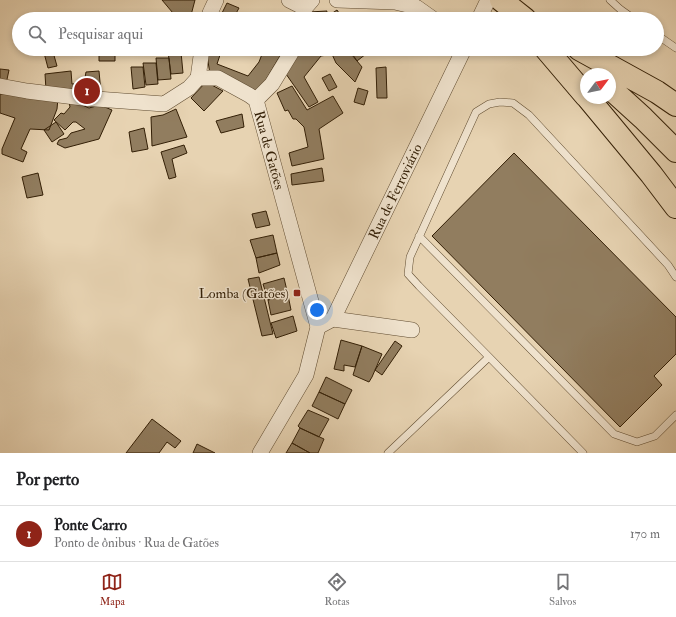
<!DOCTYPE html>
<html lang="pt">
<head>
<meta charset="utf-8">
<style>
	body { margin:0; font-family:"IM FELL Double Pica",serif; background:#f2f2f2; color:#202124 }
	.compass { position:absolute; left:580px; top:68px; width:36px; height:36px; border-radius:50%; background:#fff; box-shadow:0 2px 6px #0003; rotate:58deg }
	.you { position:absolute; left:317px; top:310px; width:14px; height:14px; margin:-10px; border:3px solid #fff; border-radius:50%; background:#1a73e8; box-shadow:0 0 0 6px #1a73e833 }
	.badge { display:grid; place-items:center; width:26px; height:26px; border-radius:50%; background:#8f2418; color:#fff; font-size:13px; font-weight:700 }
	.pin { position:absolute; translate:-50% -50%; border:2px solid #fff; box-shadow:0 1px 4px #0006 }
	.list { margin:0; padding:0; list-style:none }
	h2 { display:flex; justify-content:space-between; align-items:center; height:52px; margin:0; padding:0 16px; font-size:17px }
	h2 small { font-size:13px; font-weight:400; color:#757577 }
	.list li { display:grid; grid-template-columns:26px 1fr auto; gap:12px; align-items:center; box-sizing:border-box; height:56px; padding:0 16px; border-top:1px solid #e0e0e0 }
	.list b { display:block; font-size:15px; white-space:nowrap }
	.list p { margin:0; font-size:13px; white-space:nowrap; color:#757577 }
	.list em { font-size:13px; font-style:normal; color:#757577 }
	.icon { flex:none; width:22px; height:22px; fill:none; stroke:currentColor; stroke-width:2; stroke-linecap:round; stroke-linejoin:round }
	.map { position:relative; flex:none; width:676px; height:453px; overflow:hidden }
	.search { position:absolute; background:#fff; box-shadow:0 2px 6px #0003; left:12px; right:12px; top:12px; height:44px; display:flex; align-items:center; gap:10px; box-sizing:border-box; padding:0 14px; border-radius:22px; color:#757577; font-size:15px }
	.sheet { height:108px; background:#fff }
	nav { display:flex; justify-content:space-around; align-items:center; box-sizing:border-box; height:56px; border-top:1px solid #e0e0e0; background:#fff; font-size:11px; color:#757577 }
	nav a { display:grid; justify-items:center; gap:2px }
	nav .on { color:#8f2418 }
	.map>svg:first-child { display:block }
</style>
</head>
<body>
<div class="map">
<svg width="676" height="453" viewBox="0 0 676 453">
	<rect width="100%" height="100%" fill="#e7d3b2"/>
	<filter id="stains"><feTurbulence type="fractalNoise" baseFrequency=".005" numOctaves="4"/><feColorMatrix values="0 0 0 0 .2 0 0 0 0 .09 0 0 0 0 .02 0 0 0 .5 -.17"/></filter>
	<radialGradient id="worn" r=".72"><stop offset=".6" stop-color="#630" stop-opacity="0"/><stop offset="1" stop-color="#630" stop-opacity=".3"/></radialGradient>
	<path fill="#917d5f" stroke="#331f06" d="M162,0H195L190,19H178Z
		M227,3L239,8L233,19H219Z
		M337,10L343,19H330L328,16Z
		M327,11L325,19H307L309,12Z
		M54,14L68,16L67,19H53Z
		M43,49H67L53,52L57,66L48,68Z
		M99,49H115V61H99Z
		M206,49H222L217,64L248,76L259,62L264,49H284L257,95L210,74Z
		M298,49H328L327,55L321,56L304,77L318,102L309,107L286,74Z
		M331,49H347L362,67L355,82L336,63L331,52Z
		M349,49H362L366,54L357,61Z
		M168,52H181L183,73L171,74Z
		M156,58H169L171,79L158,80Z
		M143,63H156L158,84L146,85Z
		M131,67H143L145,87L133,89Z
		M386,67L387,98H377L376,68Z
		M0,69L9,70L6,84L0,83Z
		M71,71L72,84L84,83L86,72L99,71L101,93L46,90L45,74Z
		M330,74L337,87L329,91L322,78Z
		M206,82L223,91L204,111L191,98Z
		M292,86L307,110L333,96L343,113L319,129L324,159L292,166L289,153L308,147L304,127L296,119H293L288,110L285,111L277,93Z
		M358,88L368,91L364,105L354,102Z
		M0,94L58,98L57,109L49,130L30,129L21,149L27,152L23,162L2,154V149L15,118L0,113Z
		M73,101L89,108L100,105L112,110L99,139L65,148L57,144L59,140L67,138L71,133L85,129L76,122H73L65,130L54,120L61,113L64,114L70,107L69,102Z
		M176,109L187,137L152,146L151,117L163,115Z
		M242,114L244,127L221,133L216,121Z
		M56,122L64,134L52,142L44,130Z
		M144,128L148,149L132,152L129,132Z
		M184,145L187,153L172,159L176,177L169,179L161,152Z
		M514,153L676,317V354L654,376L662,385L620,427L432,236Z
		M322,168L324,181L292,185L291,174Z
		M38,173L43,195L27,198L22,177Z
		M266,211L270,225L256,228L252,214Z
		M273,235L277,253L256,258L250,240Z
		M277,253L280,265L259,273L256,258Z
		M259,277L273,334L262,336L248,279Z
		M284,278L288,295L268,300L263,284Z
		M288,295L291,310L271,315L268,300Z
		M293,316L297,331L276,338L271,323Z
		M341,340L362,346L355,367L344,365V371L334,369Z
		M395,341L402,346L382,375L375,370Z
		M362,346L382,354L372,377L369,382L353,375Z
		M326,377L352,390L345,404L319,392Z
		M319,392L345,404L338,419L312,406Z
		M308,410L329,419L319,437L300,428L298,426Z
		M152,419L181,441L175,448L167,442L159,453H126Z
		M300,428L324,439L318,453H310L292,443Z
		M292,443L310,453H286Z
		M197,444L215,453H193Z"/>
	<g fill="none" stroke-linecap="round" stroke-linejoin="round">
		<defs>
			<path id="lane" d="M610,0L620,9L634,19
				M657,35L676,48
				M419,236L614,434L637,442L655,436L676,415
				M489,357L419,286L408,274L410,257L476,112L489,104L500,102L513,103L529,115L668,265L676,277
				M388,453L489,357L583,453"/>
			<g id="street">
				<path d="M289,0L305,8"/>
				<path d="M337,0L395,2L416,7L433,19"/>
				<path d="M208,19L210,13L216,0"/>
				<path d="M301,19L305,8L312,0"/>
				<path d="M479,19L488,0"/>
				<path d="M198,78L202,49"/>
				<path id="s1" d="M0,86L27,91L83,98L164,104L189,88L198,78H218L249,95L256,100L318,327L306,375L260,453"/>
				<path d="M256,100L272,84L291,53L293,49"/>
				<path d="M333,319L412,330"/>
				<path id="s2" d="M318,327L333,319L464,49"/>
			</g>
			<path id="highway" d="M501,0L525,19
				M546,49L586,96
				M579,49L657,92L676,105
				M610,88L643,118L676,151
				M588,98L651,174L676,207"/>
		</defs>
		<use href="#lane" stroke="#604c31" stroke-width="8"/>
		<use href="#street" stroke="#604c31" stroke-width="16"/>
		<use href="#highway" stroke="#331f06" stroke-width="24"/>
		<use href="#lane" stroke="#efe2cd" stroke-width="7"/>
		<use href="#street" stroke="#efe2cd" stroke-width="15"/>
		<use href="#highway" stroke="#e7d3b2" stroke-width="22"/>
	</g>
	<rect fill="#8f2418" stroke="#efe2cd" stroke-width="1.5" x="293" y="289" width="8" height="8" rx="2"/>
	<g text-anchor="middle" stroke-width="3" stroke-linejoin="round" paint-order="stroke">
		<g font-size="14" fill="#331f06" stroke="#efe2cd">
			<text dy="5" stroke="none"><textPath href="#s1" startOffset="324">Rua de Gatões</textPath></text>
			<text dy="5" stroke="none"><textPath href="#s2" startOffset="159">Rua de Ferroviário</textPath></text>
		</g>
		<g font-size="14" fill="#331f06" stroke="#efe2cd" text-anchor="end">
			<text x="289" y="298">Lomba (Gatões)</text>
		</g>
	</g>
	<rect width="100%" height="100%" filter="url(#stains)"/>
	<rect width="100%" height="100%" fill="url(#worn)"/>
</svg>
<svg class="compass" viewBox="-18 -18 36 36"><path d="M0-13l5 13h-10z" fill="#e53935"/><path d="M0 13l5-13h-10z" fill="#757577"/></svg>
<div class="you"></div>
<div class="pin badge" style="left:87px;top:91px">1</div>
<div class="search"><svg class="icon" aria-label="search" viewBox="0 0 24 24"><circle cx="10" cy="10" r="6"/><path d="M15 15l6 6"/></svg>Pesquisar aqui</div>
</div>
<section class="sheet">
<h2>Por perto<small></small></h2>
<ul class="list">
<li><span class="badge">1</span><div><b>Ponte Carro</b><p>Ponto de ônibus · Rua de Gatões</p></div><em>170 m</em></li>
</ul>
</section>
<nav>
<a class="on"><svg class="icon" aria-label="map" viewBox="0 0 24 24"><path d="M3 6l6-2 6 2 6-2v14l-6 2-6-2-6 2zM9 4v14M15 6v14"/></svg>Mapa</a>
<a><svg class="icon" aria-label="directions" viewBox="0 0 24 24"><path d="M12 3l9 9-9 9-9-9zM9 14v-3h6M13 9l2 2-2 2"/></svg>Rotas</a>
<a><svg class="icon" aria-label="saved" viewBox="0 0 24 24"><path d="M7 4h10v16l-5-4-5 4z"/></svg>Salvos</a>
</nav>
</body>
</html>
